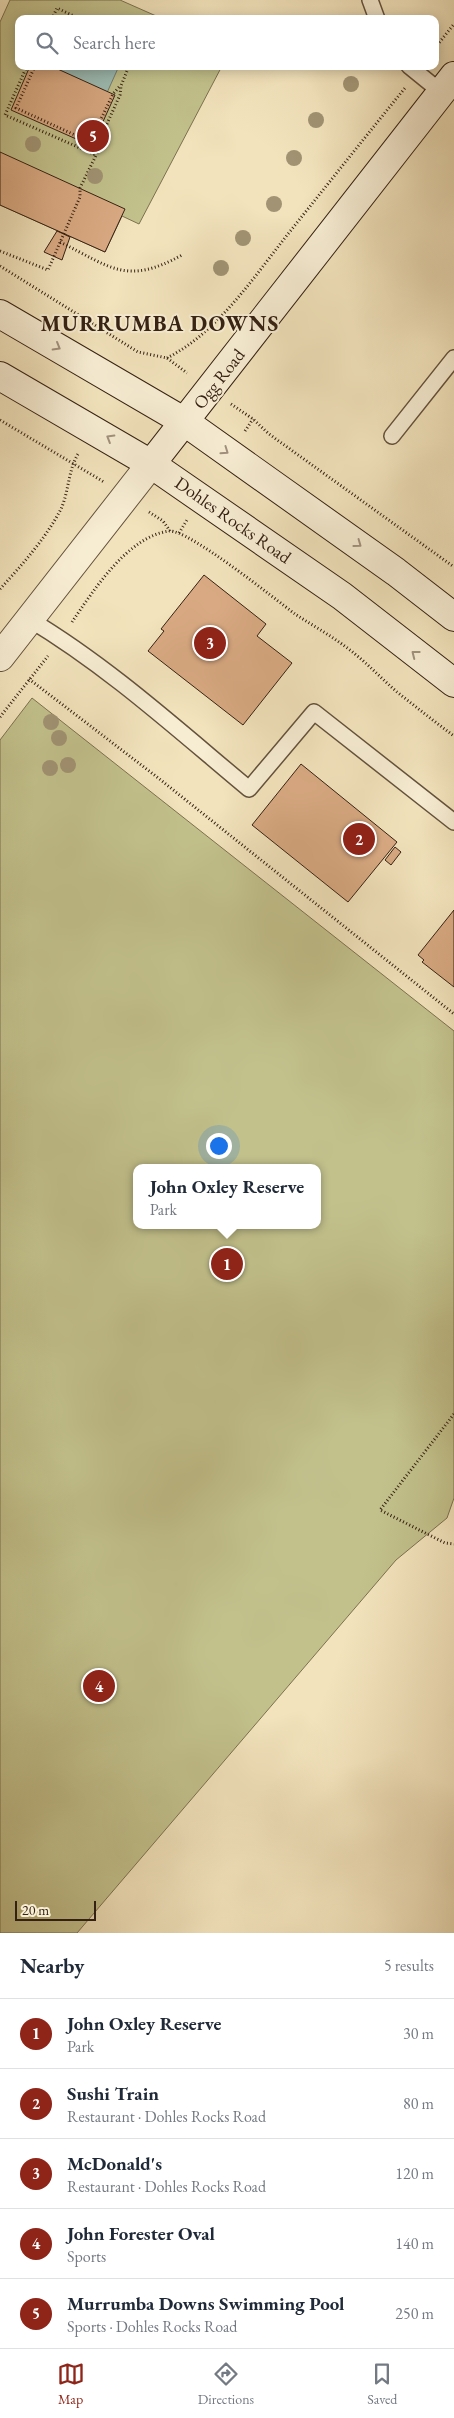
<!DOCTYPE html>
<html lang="en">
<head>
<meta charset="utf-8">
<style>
	body { margin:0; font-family:"EB Garamond",serif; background:#f2f2f3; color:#1f2937 }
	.scale { position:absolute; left:15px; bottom:12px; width:81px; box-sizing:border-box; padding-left:5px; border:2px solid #352113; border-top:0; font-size:14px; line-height:18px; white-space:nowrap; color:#352113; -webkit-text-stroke:4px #f7edd3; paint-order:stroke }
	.you { position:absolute; left:218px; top:1145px; width:18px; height:18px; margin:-12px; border:4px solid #fff; border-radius:50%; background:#1a73e8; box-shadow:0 0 0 8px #1a73e833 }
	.badge { display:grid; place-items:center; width:32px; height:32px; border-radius:50%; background:#8f2418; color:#fff; font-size:16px; font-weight:700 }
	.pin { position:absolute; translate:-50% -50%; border:2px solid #fff; box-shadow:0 1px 5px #0006 }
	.popup { position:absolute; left:133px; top:1164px; width:188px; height:65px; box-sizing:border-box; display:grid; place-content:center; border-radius:10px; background:#fff; filter:drop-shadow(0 1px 4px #0005); font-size:16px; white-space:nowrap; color:#747a83 }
	.popup b { font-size:19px; color:#1f2937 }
	.popup::after { content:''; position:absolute; left:50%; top:100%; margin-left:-10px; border:10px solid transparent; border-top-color:#fff }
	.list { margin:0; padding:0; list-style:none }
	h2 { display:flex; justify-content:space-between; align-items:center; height:65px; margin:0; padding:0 20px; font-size:21px }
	h2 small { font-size:16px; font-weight:400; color:#747a83 }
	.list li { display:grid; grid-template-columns:32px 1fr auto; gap:15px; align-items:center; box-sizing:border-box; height:70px; padding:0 20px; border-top:1px solid #e0e1e3 }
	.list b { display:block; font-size:19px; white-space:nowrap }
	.list p { margin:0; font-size:16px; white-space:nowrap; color:#747a83 }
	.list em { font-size:16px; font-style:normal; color:#747a83 }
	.icon { flex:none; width:28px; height:28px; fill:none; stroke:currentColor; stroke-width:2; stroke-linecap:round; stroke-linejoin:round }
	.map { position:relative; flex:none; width:454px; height:1933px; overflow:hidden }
	.search { position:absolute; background:#fff; box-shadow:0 2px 12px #0003; left:15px; right:15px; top:15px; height:55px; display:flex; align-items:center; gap:12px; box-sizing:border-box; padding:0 18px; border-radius:10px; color:#747a83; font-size:19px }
	.sheet { height:415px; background:#fff }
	nav { display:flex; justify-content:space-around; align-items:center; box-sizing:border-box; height:70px; border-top:1px solid #e0e1e3; background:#fff; font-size:14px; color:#747a83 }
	nav a { display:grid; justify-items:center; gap:2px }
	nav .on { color:#8f2418 }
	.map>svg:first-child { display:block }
</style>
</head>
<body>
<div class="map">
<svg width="454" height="1933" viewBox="0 0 454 1933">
	<rect width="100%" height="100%" fill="#f2e3bc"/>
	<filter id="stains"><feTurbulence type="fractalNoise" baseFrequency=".004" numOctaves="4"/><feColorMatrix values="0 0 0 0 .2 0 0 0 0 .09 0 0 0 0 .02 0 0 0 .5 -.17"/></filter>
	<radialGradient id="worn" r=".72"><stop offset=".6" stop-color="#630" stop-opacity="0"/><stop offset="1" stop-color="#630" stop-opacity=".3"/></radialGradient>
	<path fill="#c2c18c" stroke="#7c7150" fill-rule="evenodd" d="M10,0H120L163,19H19V66H222L139,224L122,216L105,252L0,205V22Z
		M32,698L454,1031V1498L447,1518L396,1560L77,1933H0V740ZM137,1168H317V1225H137Z"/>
	<path fill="#9cbdb6" stroke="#737f75" d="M40,66H119L88,135Z"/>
	<path fill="#d9aa83" stroke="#352113" d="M30,66H51L115,95L92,146L11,110Z
		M0,152L125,209L105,252L0,205Z
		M57,231L70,237L62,260L44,252Z
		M204,575L266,624L257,636L292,663L243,725L148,651L164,631L161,629Z
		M301,764L397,842L348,902L252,825Z
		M395,847L401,852L391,865L385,860Z
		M454,910V987L422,962L424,960L418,955Z"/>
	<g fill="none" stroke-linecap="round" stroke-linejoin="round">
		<defs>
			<path id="lane" d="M370,0L377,19
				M409,66L441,92
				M392,436L454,358
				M29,619C109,667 178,730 249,789L314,712L454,822"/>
			<path id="street" d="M0,657L151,464"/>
			<path id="secondary" d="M0,314L185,422L396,572L454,617
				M0,376L151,464L342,596L454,683
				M151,464L454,76"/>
		</defs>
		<use href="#lane" stroke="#64523d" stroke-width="18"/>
		<use href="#street" stroke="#64523d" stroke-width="30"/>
		<use href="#secondary" stroke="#352113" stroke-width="30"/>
		<path stroke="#352113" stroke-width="3" stroke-dasharray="1 2.5" stroke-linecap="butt" d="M52,19L57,8L80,19
			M435,48L454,24
			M27,66L5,115L96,155
			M35,66L16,108L90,142L113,94L120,86
			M60,242C111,267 126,286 182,255
			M0,251L48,270L80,197V188L102,143L106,126L120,95L121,86L129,66
			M0,266L138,352L167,358L187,373
			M167,358C218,332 253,278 288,234C327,185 366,136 405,88
			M231,404L253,419L269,434L454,567
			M0,420L104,482
			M245,431L253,419
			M149,512L163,521L170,531
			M179,533L187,520
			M0,589C22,565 46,538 61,509C69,491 68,471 78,454
			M72,622C94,590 127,537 169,531C188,529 275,599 295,614C315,627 337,639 355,654C370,666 383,680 397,692C416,707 435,722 454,736
			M29,679L157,777L454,1014
			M0,717L48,656
			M454,1414L380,1510L445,1543L454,1544"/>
		<use href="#lane" stroke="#f7edd3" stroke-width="15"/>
		<use href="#street" stroke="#f7edd3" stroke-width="28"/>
		<use href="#secondary" stroke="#f7edd3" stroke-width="28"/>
	</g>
	<g fill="#a19373">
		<circle cx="351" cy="84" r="8"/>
		<circle cx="316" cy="120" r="8"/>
		<circle cx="33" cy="144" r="8"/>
		<circle cx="294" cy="158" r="8"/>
		<circle cx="95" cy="176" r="8"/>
		<circle cx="274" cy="204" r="8"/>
		<circle cx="243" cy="238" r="8"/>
		<circle cx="221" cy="268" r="8"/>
		<circle cx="51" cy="722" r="8"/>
		<circle cx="59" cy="738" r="8"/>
		<circle cx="68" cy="765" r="8"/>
		<circle cx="50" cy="768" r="8"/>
	</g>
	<defs><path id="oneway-chevron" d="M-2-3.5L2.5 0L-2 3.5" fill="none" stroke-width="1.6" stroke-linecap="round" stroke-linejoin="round" transform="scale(1.25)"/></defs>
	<g stroke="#a0917d">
		<use href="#oneway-chevron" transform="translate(57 347) rotate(30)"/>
		<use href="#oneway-chevron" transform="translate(110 438) rotate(-149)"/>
		<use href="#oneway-chevron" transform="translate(225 451) rotate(35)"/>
		<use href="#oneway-chevron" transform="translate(358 544) rotate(36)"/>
		<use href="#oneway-chevron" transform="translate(415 654) rotate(-142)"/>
	</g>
	<g text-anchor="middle" stroke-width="4" stroke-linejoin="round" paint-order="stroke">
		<g font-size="18" fill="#352113" stroke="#f7edd3">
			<text transform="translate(219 379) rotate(-52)" y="6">Ogg Road</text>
			<text transform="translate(233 520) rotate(35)" y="6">Dohles Rocks Road</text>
		</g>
		<g font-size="22" font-weight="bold" letter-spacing="1" fill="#352113" stroke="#f7edd3">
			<text x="160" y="331">MURRUMBA DOWNS</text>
		</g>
	</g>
	<rect width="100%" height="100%" filter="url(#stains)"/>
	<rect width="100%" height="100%" fill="url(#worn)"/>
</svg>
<div class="scale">20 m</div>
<div class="you"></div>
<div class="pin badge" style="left:227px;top:1264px">1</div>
<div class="popup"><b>John Oxley Reserve</b>Park</div>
<div class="pin badge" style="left:359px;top:839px">2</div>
<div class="pin badge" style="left:210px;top:643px">3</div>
<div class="pin badge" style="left:99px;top:1686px">4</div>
<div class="pin badge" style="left:93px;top:136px">5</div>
<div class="search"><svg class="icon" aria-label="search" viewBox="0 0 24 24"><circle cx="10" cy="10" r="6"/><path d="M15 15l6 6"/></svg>Search here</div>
</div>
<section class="sheet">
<h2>Nearby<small>5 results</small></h2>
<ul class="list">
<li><span class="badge">1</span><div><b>John Oxley Reserve</b><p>Park</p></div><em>30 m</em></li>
<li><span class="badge">2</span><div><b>Sushi Train</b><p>Restaurant · Dohles Rocks Road</p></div><em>80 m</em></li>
<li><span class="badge">3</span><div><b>McDonald's</b><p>Restaurant · Dohles Rocks Road</p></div><em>120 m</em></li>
<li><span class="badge">4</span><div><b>John Forester Oval</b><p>Sports</p></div><em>140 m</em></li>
<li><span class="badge">5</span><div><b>Murrumba Downs Swimming Pool</b><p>Sports · Dohles Rocks Road</p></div><em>250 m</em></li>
</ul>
</section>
<nav>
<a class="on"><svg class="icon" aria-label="map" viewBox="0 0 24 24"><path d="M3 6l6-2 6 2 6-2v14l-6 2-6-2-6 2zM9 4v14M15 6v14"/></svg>Map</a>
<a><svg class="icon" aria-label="directions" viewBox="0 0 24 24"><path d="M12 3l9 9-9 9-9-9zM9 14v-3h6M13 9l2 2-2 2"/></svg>Directions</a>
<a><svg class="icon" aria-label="saved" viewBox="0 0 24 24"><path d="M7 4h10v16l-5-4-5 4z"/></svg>Saved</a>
</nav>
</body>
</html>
